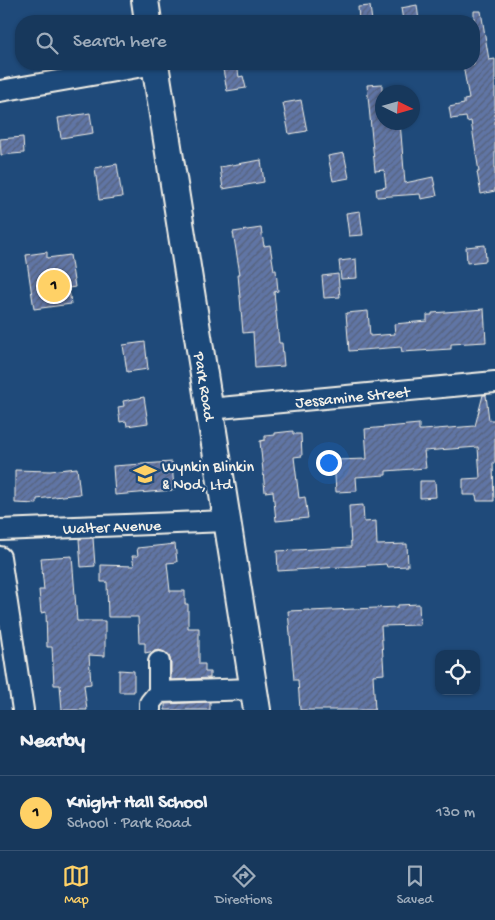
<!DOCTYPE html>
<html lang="en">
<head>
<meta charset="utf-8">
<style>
	body { margin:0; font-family:"Gochi Hand",sans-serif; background:#203f62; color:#f1f3f6 }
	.controls { position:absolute; right:15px; bottom:15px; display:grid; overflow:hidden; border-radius:10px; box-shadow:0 1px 4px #0004 }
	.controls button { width:45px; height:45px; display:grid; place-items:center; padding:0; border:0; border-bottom:1px solid #365272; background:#17385c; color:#f1f3f6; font:25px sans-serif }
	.compass { position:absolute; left:375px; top:85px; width:45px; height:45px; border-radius:50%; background:#17385c; box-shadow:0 1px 4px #0004; rotate:95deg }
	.you { position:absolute; left:328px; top:462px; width:18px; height:18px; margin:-12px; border:4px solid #fff; border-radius:50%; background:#1a73e8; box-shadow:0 0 0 8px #1a73e833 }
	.badge { display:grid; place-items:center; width:32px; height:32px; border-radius:50%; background:#ffd166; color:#111; font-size:16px; font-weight:700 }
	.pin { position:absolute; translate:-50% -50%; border:2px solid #fff; box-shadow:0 1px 5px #0006 }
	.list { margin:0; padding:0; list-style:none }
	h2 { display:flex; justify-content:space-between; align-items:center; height:65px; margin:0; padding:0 20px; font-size:21px }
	h2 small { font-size:16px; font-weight:400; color:#9eacbb }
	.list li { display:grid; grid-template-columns:32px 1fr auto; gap:15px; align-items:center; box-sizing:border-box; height:75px; padding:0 20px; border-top:1px solid #365272 }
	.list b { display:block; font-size:19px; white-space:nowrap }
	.list p { margin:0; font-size:16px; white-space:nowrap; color:#9eacbb }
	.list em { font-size:16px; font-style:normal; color:#9eacbb }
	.icon { flex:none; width:28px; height:28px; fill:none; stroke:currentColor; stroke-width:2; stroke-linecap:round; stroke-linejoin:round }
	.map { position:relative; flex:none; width:495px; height:710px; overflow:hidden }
	.search { position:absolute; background:#17385c; box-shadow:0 1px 4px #0004; left:15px; right:15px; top:15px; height:55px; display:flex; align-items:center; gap:12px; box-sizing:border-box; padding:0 18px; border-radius:20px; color:#9eacbb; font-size:19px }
	.sheet { height:140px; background:#17385c }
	nav { display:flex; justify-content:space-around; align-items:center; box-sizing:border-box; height:70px; border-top:1px solid #365272; background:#17385c; font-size:14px; color:#9eacbb }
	nav a { display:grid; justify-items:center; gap:2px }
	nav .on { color:#ffd166 }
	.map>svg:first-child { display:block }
</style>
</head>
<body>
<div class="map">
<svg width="495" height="710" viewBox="0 0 495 710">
	<defs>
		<pattern id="building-hatch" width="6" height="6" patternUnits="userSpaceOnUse" patternTransform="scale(1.25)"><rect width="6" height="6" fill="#6075a5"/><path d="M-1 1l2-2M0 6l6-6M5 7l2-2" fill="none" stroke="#56617a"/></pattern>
	</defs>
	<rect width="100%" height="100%" fill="#1f4a7a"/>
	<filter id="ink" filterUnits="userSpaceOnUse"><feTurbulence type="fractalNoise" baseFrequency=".02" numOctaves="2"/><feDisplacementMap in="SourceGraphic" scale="10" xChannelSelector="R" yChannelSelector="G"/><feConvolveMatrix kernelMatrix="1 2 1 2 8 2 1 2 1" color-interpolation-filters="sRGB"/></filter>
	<g filter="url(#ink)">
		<path fill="url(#building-hatch)" stroke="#f4f1e8" d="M417,5L419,21H403L401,8Z
			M370,6L372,21H359L358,7Z
			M474,11H481L489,60L495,59V191L481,194L477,172H479L471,121L467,122L466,117L451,119L449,107L464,104V100L469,99L463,65L474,64Z
			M222,64H237L239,77L243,76L246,88L227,91Z
			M382,84V122H400L405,183L433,177L437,196L421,199L420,194L377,197L376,189L386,187L384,170L375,171L367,85Z
			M301,100L307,131L289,134L283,103Z
			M90,113L93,133L61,138L58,118Z
			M23,137L24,153L1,155L0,139Z
			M344,153L349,178L333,181L328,156Z
			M261,160L264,182L223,189L220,167Z
			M117,164L122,197L99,200L95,168Z
			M360,211L363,235L349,236L346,213Z
			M261,228L264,246L270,245L274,270H276L278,291L274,292L279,343H282L284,366L255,368L253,332L243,333L238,274H240L233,232Z
			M485,245L486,261L467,263L466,247Z
			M47,252V258L70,255L75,287L69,288L71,304L34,309L26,255Z
			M356,259L357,278L341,279L339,261Z
			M338,274L340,297L324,298L322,276Z
			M484,309L486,342L451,344V349L402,352L401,347L349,351L346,313L368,311L370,336L395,334L394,324L427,321V315H432V313Z
			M145,342L148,369L127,372L123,345Z
			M483,395H486L489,420H495V463H493L494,501H477L476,495H463V479L480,478L478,447L424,451L426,468L386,471V475L356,477L357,491L336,492L334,460L367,459L365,429L419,424V430H423L475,426Z
			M144,397L148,423L127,426L126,421L120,422L118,407L124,406L123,401Z
			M293,431V434H301L302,456L294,457L299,498L305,497L308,518L276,521L273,491L265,492L260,441L265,440V436L275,435V433Z
			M172,462L174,490L115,495L113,466Z
			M77,468L80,494L37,499V504L15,503V470L50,471Z
			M420,481H435L436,497L420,498Z
			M363,505L364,522L376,521L377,545L407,544L408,566L387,567L386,564L278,571L277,551L351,547L349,506Z
			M93,538L95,566L81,567L79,539Z
			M175,544L177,562L167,563L170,591H185V604H188V628H199V664H205V672H210V678L171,680V662L169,656L164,652L159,650L145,653V643H139L138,617H108L107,582H101V565L134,566L132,556H138L137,548Z
			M72,556L77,621H105V656L89,655L91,684L84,685L87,710H62L60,685H54L52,647H47L46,612L41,613L39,590H44L41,558Z
			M419,604L420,625L381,626L384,674L373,675L375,710H300L298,680H294L288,611L310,610V611L398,607V605Z
			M119,670L134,671V692H119Z
			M210,702V710H165V704Z"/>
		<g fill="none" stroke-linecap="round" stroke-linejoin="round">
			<defs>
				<g id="minor">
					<path d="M0,91L155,64"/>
					<path id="s1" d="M209,409L495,382"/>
					<path id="s2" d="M0,530L226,521"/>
					<path d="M0,557L23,710"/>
					<path d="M159,662V692"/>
					<path d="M150,710V703L159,692L253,689"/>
				</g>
				<g id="major">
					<path d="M145,0L148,21"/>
					<path id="s3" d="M155,64L257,710"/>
				</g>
			</defs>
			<use href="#minor" stroke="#f4f1e8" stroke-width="24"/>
			<use href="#major" stroke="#f4f1e8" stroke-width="30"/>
			<use href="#minor" stroke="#1f4a7a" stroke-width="20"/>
			<use href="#major" stroke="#1f4a7a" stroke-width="26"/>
		</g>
	</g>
	<defs>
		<symbol id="school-bare" viewBox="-9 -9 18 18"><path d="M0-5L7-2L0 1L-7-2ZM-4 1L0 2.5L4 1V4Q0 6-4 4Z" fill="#ffd166" stroke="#1f4a7a" stroke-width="2.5" paint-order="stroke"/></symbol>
	</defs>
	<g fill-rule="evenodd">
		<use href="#school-bare" x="129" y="458" width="32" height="32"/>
	</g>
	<g text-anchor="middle" stroke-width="4.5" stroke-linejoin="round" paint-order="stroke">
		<g font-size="16" fill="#f4f1e8" stroke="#1f4a7a">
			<text dy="6" stroke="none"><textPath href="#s3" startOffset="326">Park Road</textPath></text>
			<text dy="6" stroke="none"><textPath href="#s1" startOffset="144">Jessamine Street</textPath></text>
			<text dy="6" stroke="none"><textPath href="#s2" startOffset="112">Walter Avenue</textPath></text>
		</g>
		<g font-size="16" fill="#f4f1e8" stroke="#1f4a7a" text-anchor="start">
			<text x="162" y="471">Wynkin Blinkin<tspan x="162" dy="18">&amp; Nod, Ltd</tspan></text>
		</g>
	</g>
</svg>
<div class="controls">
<button><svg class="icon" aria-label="locate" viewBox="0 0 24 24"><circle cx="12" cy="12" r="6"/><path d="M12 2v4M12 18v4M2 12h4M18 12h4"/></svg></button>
</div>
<svg class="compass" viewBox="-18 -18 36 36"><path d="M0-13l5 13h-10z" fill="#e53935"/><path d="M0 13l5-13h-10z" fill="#9eacbb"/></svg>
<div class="you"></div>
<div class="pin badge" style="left:54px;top:286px">1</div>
<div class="search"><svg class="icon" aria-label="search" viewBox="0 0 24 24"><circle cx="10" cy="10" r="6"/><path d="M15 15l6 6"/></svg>Search here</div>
</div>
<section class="sheet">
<h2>Nearby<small></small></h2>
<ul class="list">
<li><span class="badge">1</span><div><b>Knight Hall School</b><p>School · Park Road</p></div><em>130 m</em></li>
</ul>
</section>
<nav>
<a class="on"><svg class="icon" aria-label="map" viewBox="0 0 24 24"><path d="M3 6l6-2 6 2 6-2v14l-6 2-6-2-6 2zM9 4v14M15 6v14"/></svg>Map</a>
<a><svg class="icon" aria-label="directions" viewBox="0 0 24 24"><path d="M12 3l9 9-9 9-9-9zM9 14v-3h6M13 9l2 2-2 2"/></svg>Directions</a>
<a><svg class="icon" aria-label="saved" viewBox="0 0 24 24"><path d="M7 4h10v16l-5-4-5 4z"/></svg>Saved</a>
</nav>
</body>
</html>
